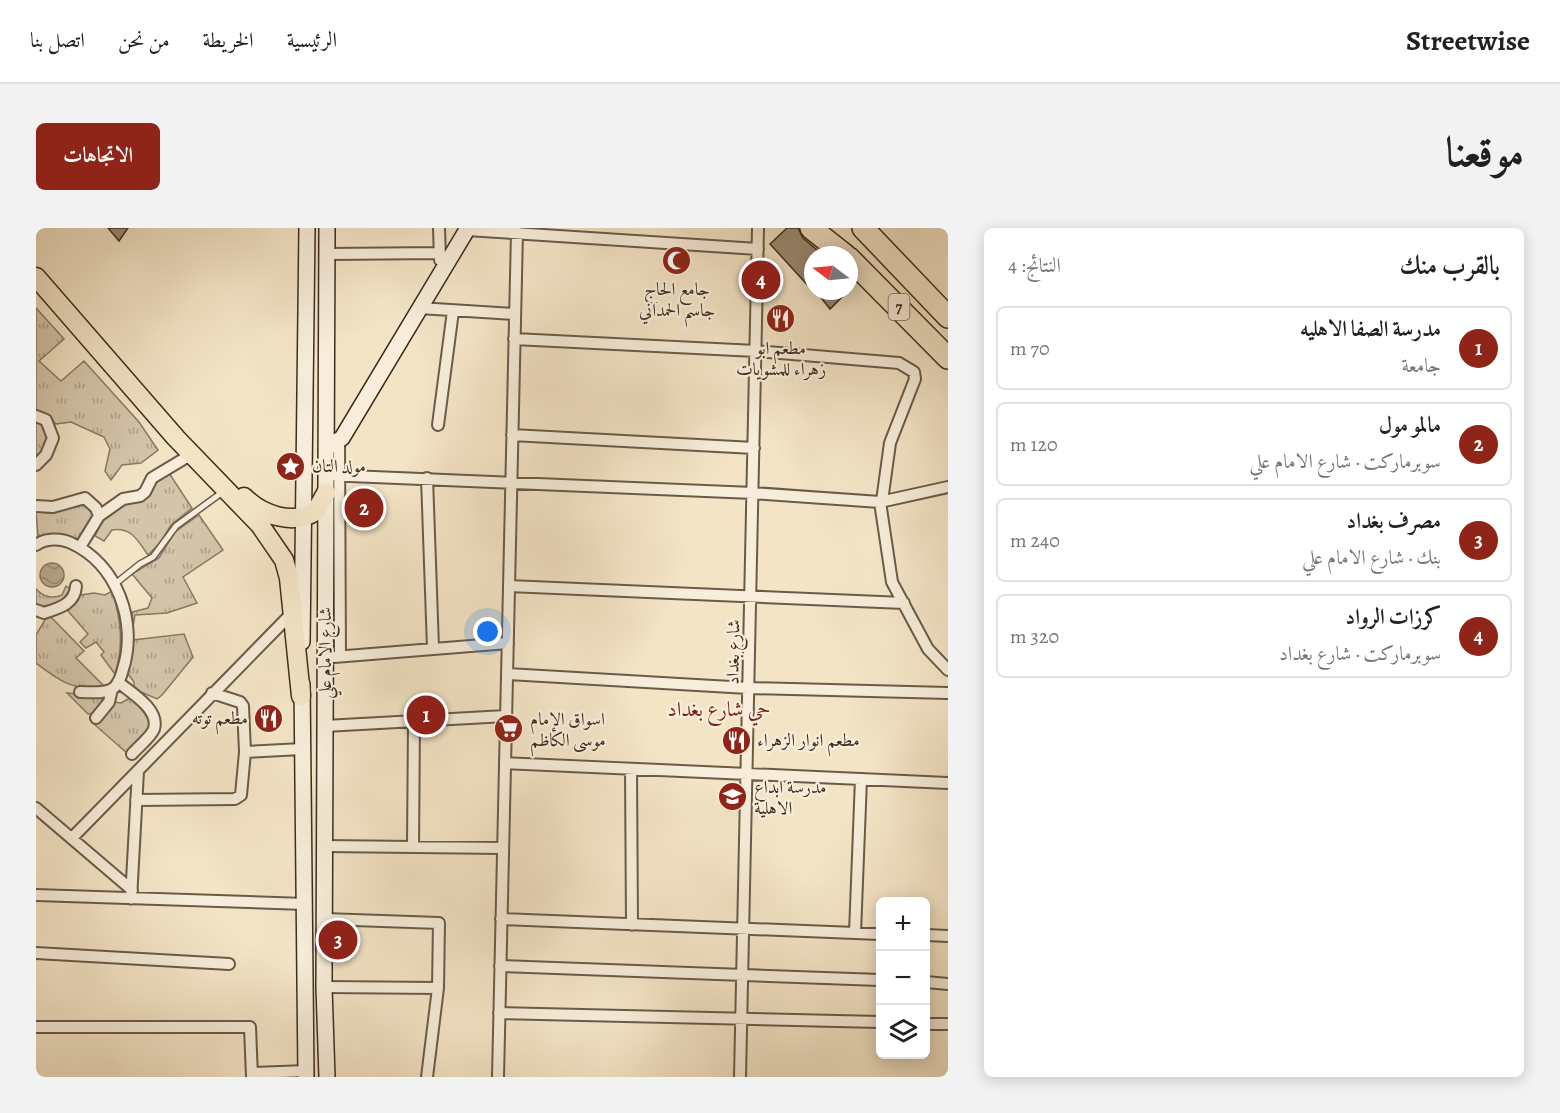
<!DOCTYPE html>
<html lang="ar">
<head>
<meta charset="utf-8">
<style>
	body { margin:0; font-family:Alegreya,Amiri,serif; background:#f2f2f2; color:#202124; direction:rtl }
	.controls { position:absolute; right:18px; bottom:18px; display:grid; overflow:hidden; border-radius:9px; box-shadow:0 3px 15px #0003 }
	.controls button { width:54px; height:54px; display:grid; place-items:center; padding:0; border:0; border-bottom:2px solid #e0e0e0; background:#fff; color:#202124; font:30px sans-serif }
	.compass { position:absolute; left:768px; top:18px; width:54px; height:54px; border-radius:50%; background:#fff; box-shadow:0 3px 15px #0003; rotate:286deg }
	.you { position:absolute; left:452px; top:404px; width:21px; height:21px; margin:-15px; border:4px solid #fff; border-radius:50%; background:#1a73e8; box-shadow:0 0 0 9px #1a73e833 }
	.badge { display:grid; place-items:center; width:39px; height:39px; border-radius:50%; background:#8f2418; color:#fff; font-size:20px; font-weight:700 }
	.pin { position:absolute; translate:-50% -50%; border:3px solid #fff; box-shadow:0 2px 6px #0006 }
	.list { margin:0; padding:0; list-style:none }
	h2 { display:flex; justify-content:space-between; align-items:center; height:78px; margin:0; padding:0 24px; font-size:26px }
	h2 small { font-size:20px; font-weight:400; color:#757577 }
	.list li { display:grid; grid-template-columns:39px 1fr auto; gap:18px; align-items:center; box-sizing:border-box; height:84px; margin:0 12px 12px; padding:0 12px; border:2px solid #e0e0e0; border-radius:9px }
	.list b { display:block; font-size:22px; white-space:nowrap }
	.list p { margin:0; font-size:20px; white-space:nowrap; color:#757577 }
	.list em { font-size:20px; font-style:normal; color:#757577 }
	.icon { flex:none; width:33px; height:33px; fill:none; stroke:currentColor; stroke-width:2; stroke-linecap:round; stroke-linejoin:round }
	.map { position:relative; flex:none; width:912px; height:849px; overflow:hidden; direction:ltr; border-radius:9px }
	header { display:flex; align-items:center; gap:36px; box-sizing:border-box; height:84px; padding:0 30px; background:#fff; border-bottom:2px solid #e0e0e0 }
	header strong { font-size:28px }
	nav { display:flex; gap:33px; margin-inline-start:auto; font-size:21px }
	.intro { display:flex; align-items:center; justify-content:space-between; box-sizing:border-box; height:144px; padding:0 36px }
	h1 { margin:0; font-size:42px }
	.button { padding:15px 27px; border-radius:9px; background:#8f2418; color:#fff; font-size:21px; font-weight:700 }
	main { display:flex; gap:36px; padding:0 36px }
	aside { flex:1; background:#fff; border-radius:9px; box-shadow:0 3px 15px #0003 }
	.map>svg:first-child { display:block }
</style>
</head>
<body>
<header>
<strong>Streetwise</strong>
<nav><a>الرئيسية</a><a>الخريطة</a><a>من نحن</a><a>اتصل بنا</a></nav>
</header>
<div class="intro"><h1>موقعنا</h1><a class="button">الاتجاهات</a></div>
<main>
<aside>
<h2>بالقرب منك<small>النتائج: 4</small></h2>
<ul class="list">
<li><span class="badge">1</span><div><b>مدرسة الصفا الاهليه</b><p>جامعة</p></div><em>70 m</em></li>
<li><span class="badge">2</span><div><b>مالمو مول</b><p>سوبرماركت · شارع الامام علي</p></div><em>120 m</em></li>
<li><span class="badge">3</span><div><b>مصرف بغداد</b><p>بنك · شارع الامام علي</p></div><em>240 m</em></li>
<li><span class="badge">4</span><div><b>كرزات الرواد</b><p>سوبرماركت · شارع بغداد</p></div><em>320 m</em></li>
</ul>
</aside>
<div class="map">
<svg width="912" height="849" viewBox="0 0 912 849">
	<defs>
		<pattern id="grass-tufts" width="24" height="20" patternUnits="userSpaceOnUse" patternTransform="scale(1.5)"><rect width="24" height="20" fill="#d4c5aa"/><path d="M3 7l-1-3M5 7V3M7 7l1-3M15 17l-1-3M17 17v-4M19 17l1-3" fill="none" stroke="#ada08a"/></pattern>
		<pattern id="water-waves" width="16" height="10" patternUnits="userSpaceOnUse" patternTransform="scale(1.5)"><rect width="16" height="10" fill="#b5a68d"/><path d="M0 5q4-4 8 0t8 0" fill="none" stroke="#948873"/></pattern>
	</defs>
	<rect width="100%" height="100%" fill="#f3e4c6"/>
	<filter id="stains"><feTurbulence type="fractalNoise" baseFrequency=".00333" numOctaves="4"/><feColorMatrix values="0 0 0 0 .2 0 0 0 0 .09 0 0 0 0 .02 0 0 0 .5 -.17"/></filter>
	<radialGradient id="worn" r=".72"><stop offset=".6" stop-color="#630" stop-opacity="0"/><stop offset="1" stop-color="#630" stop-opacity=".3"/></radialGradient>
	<path fill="url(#grass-tufts)" stroke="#887964" stroke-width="1.5" d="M0,80L28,111L3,133L25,153L48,133L103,194L122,222L105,235L86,237L75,252L69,243L74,221L68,209L35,194L20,196L9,185L0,182Z
		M0,192L13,205L9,222L0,230Z
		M133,245L156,280L135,297L124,315L112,327C102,313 96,299 76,302L68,313L59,308L67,291L89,276L106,272L120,252Z
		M49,275L58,284L56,293L43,312L17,306L2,309L0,284L16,285Z
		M163,287L187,322L147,349L161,375L131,385L99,387L97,398L96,384L112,380L116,370L96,346L123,330L139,304Z
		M30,358L36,362C30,376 14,382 0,376V361C7,369 17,371 26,367Z
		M76,363C85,391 88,417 79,446L65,427L68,424L60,414L50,420L44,414L52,406L32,383L45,367L58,365L69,367Z
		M14,388L48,423L40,430L67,457C40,466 21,451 0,435V407L10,390Z
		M148,406L157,429L126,467L121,471L98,461V454L92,446L97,412Z
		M31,465L63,468L67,471L59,485L52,486Z
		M94,470L113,486L114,500L92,526L59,497L78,474L85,475Z"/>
	<path fill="url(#water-waves)" stroke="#857661" stroke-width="1.5" d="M4 347a12 12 0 1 1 24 0a12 12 0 1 1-24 0Z"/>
	<path fill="#9c8c76" stroke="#3d2d1f" stroke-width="1.5" d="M72,0H92L83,13Z
		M751,0H762L767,10L787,27H777V63L734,16Z
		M787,63H812L794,81L783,67Z"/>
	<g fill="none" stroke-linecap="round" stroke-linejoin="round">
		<defs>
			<path id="lane" d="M79,356L104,336L117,329L140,298L188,263"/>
			<path id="street" d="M403,0L404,32
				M431,2L722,21
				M291,26L404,25
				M383,80L479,86
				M478,111L720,123L863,135L878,144L879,151L854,215L846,273
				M0,188L10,192L17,210L10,227L0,237
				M402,197L417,83
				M476,207L718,220
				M303,214L304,428
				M290,247L717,265L844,274L912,259
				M391,250L397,420
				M844,274L856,354L892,421L912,442
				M0,278L17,279L49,270L60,280L63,288
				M0,317C9,310 25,310 35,315C81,336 102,394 87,441C85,448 83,457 76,461C67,466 54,464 44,464
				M44,319L63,288L87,271L104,268L109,264L116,250L156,226
				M473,358L868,375
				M0,382L8,385C23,380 39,376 40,358
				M298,429L472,415
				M471,446L712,460L912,465
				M82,454C94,464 124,481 118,501C115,509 102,519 96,526
				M60,490L73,474L76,461
				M289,498L470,488
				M209,524L266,521
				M469,535L912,555
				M595,541L596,697
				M100,572L199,571L205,567L209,524L207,478L204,474L176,465
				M0,580L96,662
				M36,610L255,386
				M289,618L467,620
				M377,619L378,494
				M0,667L269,676
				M95,671L102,543
				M289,691L403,695L402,760L391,849
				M465,691L844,706
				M819,705L825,551
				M890,707L912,708
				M0,725L193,736
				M464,738L844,752
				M890,754L912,756
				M288,759L402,760
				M463,785L844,794
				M890,796H912
				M0,799H214L216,849
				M216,845L270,843
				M462,849L481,4
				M704,849L722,0"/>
			<path id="secondary" d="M291,220L306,210L432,0
				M266,414L271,0
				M266,456L270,849
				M291,849L288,759L291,0"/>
			<path id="primary" d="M0,49L140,210L224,297L248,332L253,350L265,468
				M208,269C226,287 257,298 280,283L290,265"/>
			<path id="highway" d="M775,0L809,27
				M827,0L912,89
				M813,30L912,130"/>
		</defs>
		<use href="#lane" stroke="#6a5b49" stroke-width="8"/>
		<use href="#street" stroke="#6a5b49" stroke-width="14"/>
		<use href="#secondary" stroke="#3d2d1f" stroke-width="18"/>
		<use href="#primary" stroke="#3d2d1f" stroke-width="21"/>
		<use href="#highway" stroke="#3d2d1f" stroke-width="24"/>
		<use href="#lane" stroke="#f7edda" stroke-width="5"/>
		<use href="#street" stroke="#f7edda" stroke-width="10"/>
		<use href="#secondary" stroke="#f7edda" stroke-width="15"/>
		<use href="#primary" stroke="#f3e4c6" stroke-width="18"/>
		<use href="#highway" stroke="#f3e4c6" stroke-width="21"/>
	</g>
	<defs>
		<symbol id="mosque-disc" viewBox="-11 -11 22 22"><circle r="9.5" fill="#8f2418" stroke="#f7edda"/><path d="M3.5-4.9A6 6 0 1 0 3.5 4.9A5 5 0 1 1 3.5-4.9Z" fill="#fff"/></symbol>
		<symbol id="restaurant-disc" viewBox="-11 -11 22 22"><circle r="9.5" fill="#8f2418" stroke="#f7edda"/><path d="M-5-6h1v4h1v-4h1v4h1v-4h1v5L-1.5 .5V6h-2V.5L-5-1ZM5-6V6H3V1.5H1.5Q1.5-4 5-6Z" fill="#fff"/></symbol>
		<symbol id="sight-disc" viewBox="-11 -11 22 22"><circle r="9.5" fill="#8f2418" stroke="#f7edda"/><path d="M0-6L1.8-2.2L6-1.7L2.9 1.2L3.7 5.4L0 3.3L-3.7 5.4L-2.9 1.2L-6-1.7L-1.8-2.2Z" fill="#fff"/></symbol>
		<symbol id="supermarket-disc" viewBox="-11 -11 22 22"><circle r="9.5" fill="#8f2418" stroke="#f7edda"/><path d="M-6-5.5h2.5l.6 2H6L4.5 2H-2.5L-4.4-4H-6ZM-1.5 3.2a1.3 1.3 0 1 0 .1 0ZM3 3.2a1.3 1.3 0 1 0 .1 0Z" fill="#fff"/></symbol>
		<symbol id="school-disc" viewBox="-11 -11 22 22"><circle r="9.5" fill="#8f2418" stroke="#f7edda"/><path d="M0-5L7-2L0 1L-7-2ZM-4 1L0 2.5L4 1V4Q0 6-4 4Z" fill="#fff"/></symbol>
	</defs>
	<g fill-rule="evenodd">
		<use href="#mosque-disc" x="624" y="16" width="33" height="33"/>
		<use href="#restaurant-disc" x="728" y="74" width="33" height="33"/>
		<use href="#sight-disc" x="238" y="222" width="33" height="33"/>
		<use href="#restaurant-disc" x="216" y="474" width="33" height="33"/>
		<use href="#supermarket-disc" x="456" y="484" width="33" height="33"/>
		<use href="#restaurant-disc" x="684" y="496" width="33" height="33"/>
		<use href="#school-disc" x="680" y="552" width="33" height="33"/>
	</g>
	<g text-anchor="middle" stroke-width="4.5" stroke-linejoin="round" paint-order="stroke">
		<rect fill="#f7edda" stroke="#756757" stroke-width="1.5" x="852.5" y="66" width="21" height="26" rx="4.5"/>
		<g font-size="16" font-weight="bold" fill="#3d2d1f">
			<text x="863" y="85">7</text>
		</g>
		<g font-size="18" fill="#3d2d1f" stroke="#f7edda" text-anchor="start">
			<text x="641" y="67" text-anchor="middle">جامع الحاج<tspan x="641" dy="21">جاسم الحمداني</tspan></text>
			<text x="745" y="126" text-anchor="middle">مطعم ابو<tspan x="745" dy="21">زهراء للمشويات</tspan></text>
			<text x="276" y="244">مولد التان</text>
			<text x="212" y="496" text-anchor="end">مطعم توته</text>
			<text x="494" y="497">اسواق الإمام<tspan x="494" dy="21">موسى الكاظم</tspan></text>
			<text x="721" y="518">مطعم انوار الزهراء</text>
			<text x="718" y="565">مدرسة ابداع<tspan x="718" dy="21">الاهلية</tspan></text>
		</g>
		<g font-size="18" fill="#3d2d1f" stroke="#f7edda">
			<text transform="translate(697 424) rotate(-89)" y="6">شارع بغداد</text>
			<text transform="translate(289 425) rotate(-90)" y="6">شارع الامام علي</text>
		</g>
		<g font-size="21" fill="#7a1f14" stroke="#f7edda">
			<text x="683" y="488">حي شارع بغداد</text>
		</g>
	</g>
	<rect width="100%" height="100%" filter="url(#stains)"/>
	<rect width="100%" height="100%" fill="url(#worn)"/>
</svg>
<div class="controls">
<button>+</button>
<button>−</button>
<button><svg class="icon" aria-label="layers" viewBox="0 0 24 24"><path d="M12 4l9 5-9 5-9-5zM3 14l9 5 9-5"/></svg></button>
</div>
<svg class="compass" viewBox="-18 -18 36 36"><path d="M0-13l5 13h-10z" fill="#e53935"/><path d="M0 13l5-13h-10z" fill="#757577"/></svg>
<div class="you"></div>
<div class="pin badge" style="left:390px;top:487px">1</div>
<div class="pin badge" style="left:328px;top:280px">2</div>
<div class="pin badge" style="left:302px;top:712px">3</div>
<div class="pin badge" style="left:725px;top:52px">4</div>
</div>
</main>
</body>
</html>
